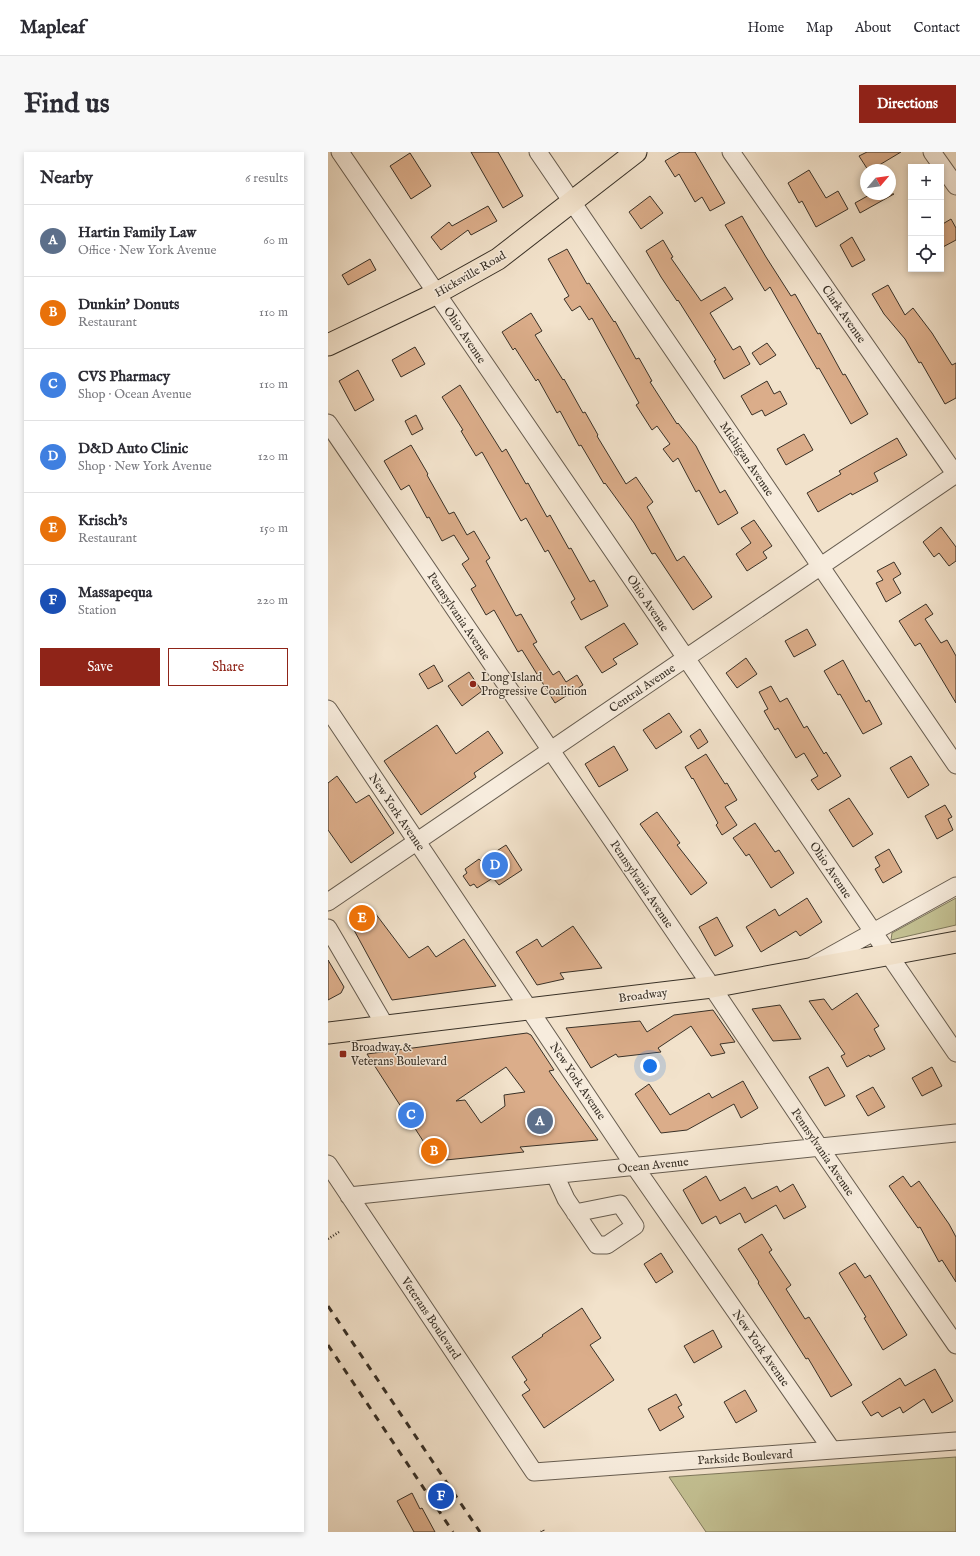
<!DOCTYPE html>
<html lang="en">
<head>
<meta charset="utf-8">
<style>
	body { margin:0; font-family:"IM FELL English",serif; background:#f7f7f7; color:#2b2b33 }
	.controls { position:absolute; right:12px; top:12px; display:grid; overflow:hidden; border-radius:0px; box-shadow:0 2px 6px #0003 }
	.controls button { width:36px; height:36px; display:grid; place-items:center; padding:0; border:0; border-bottom:1px solid #e1e1e2; background:#fff; color:#2b2b33; font:20px sans-serif }
	.compass { position:absolute; left:532px; top:12px; width:36px; height:36px; border-radius:50%; background:#fff; box-shadow:0 2px 6px #0003; rotate:61deg }
	.you { position:absolute; left:322px; top:914px; width:14px; height:14px; margin:-10px; border:3px solid #fff; border-radius:50%; background:#1a73e8; box-shadow:0 0 0 6px #1a73e833 }
	.badge { display:grid; place-items:center; width:26px; height:26px; border-radius:50%; background:#8f2418; color:#fff; font-size:13px; font-weight:700 }
	.pin { position:absolute; translate:-50% -50%; border:2px solid #fff; box-shadow:0 1px 4px #0006 }
	.list { margin:0; padding:0; list-style:none }
	h2 { display:flex; justify-content:space-between; align-items:center; height:52px; margin:0; padding:0 16px; font-size:17px }
	h2 small { font-size:13px; font-weight:400; color:#7c7c81 }
	.list li { display:grid; grid-template-columns:26px 1fr auto; gap:12px; align-items:center; box-sizing:border-box; height:72px; padding:0 16px; border-top:1px solid #e1e1e2 }
	.list b { display:block; font-size:15px; white-space:nowrap }
	.list p { margin:0; font-size:13px; white-space:nowrap; color:#7c7c81 }
	.list em { font-size:13px; font-style:normal; color:#7c7c81 }
	.actions { display:flex; gap:8px; padding:12px 16px }
	.actions a { flex:1; padding:9px 0; border:1px solid #8f2418; border-radius:0px; text-align:center; font-size:14px; color:#8f2418 }
	.actions .main { background:#8f2418; color:#fff }
	.icon { flex:none; width:22px; height:22px; fill:none; stroke:currentColor; stroke-width:2; stroke-linecap:round; stroke-linejoin:round }
	.map { position:relative; flex:none; width:628px; height:1380px; overflow:hidden; border-radius:0px }
	header { display:flex; align-items:center; gap:24px; box-sizing:border-box; height:56px; padding:0 20px; background:#fff; border-bottom:1px solid #e1e1e2 }
	header strong { font-size:19px }
	nav { display:flex; gap:22px; margin-inline-start:auto; font-size:14px }
	.intro { display:flex; align-items:center; justify-content:space-between; box-sizing:border-box; height:96px; padding:0 24px }
	h1 { margin:0; font-size:28px }
	.button { padding:10px 18px; border-radius:0px; background:#8f2418; color:#fff; font-size:14px; font-weight:700 }
	main { display:flex; gap:24px; padding:0 24px }
	aside { flex:1; background:#fff; border-radius:0px; box-shadow:0 2px 6px #0003 }
	.map>svg:first-child { display:block }
</style>
</head>
<body>
<header>
<strong>Mapleaf</strong>
<nav><a>Home</a><a>Map</a><a>About</a><a>Contact</a></nav>
</header>
<div class="intro"><h1>Find us</h1><a class="button">Directions</a></div>
<main>
<aside>
<h2>Nearby<small>6 results</small></h2>
<ul class="list">
<li><span class="badge" style="background:#5c6f8a">A</span><div><b>Hartin Family Law</b><p>Office · New York Avenue</p></div><em>60 m</em></li>
<li><span class="badge" style="background:#e8710a">B</span><div><b>Dunkin' Donuts</b><p>Restaurant</p></div><em>110 m</em></li>
<li><span class="badge" style="background:#3f7fe0">C</span><div><b>CVS Pharmacy</b><p>Shop · Ocean Avenue</p></div><em>110 m</em></li>
<li><span class="badge" style="background:#3f7fe0">D</span><div><b>D&amp;D Auto Clinic</b><p>Shop · New York Avenue</p></div><em>120 m</em></li>
<li><span class="badge" style="background:#e8710a">E</span><div><b>Krisch's</b><p>Restaurant</p></div><em>150 m</em></li>
<li><span class="badge" style="background:#1a4fb4">F</span><div><b>Massapequa</b><p>Station</p></div><em>220 m</em></li>
</ul>
<div class="actions"><a class="main">Save</a><a>Share</a></div>
</aside>
<div class="map">
<svg width="628" height="1380" viewBox="0 0 628 1380">
	<rect width="100%" height="100%" fill="#f2e2cb"/>
	<filter id="stains"><feTurbulence type="fractalNoise" baseFrequency=".005" numOctaves="4"/><feColorMatrix values="0 0 0 0 .2 0 0 0 0 .09 0 0 0 0 .02 0 0 0 .5 -.17"/></filter>
	<radialGradient id="worn" r=".72"><stop offset=".6" stop-color="#630" stop-opacity="0"/><stop offset="1" stop-color="#630" stop-opacity=".3"/></radialGradient>
	<path fill="#c3c092" stroke="#7e785c" d="M628,746V773L563,788L564,781Z
		M628,1305V1380H378L341,1325Z"/>
	<path fill="#dbad8a" stroke="#393127" fill-rule="evenodd" d="M143,0H170L195,44L175,56Z
		M352,0H367L397,51L382,59L374,45L367,50L351,22L347,25L337,9Z
		M539,0H573L543,18H540L531,4Z
		M82,1L103,34L83,47L62,14Z
		M481,18L498,46L510,39L520,57L488,75L474,49L471,51L460,31Z
		M543,42H566L532,61L527,51Z
		M322,44L335,61L313,77L301,60Z
		M160,54L169,69L143,83L140,78L113,98L103,85L121,70L124,74Z
		M414,64L438,105L463,144L467,142L490,182L492,181L515,223L517,222L540,262L523,272L491,216L489,217L442,135L437,139L397,73Z
		M623,67L628,76V88L613,96V73Z
		M524,85L537,108L524,115L512,93Z
		M335,88L345,105L343,106L373,149L397,135L405,147L382,161L405,198L412,194L422,212L396,227L386,209L388,208L350,148L349,149L333,125L318,99Z
		M239,97L259,132L261,131L286,170L287,169L308,207L311,206L324,229L322,230L349,272L350,271L368,294L392,341L397,338L410,361L390,373L371,338L368,340L350,306L345,310L335,297L342,292L329,274L324,278L308,253L311,251L264,166L261,168L252,154L244,159L236,147L241,144L220,107Z
		M42,107L48,118L20,133L14,123Z
		M560,133L577,163L585,156L604,181L624,213L628,211V246L617,252L593,210L591,211L577,187L556,162L544,142Z
		M203,161L214,179L207,183L235,228L236,227L255,261L257,260L270,283L269,284L298,332L308,325L325,350L319,355L349,409L356,404L384,445L365,458L327,401L324,402L306,371L277,331L276,332L253,293L251,294L232,259L229,261L210,227L208,229L187,196L185,198L174,180Z
		M439,191L448,203L432,213L424,201Z
		M87,195L97,212L73,225L64,208Z
		M30,218L46,248L27,259L11,229Z
		M439,229L446,242L452,239L459,252L437,264L434,258L424,263L413,244Z
		M132,233L174,300L178,297L198,332L200,331L219,365L222,363L241,397L243,396L262,430L266,428L280,454L253,468L243,450L247,447L220,398L217,400L198,366L193,369L154,300L148,304L133,279L135,278L114,245Z
		M88,263L95,277L84,283L77,269Z
		M476,282L485,298L458,313L449,297Z
		M569,286L579,303L546,321L550,329L524,343L523,341L490,360L479,341L513,322L511,319Z
		M83,293L100,322L99,323L121,362L126,360L139,383L146,379L162,406L158,409L188,464L193,462L209,490L205,492L225,523L231,519L238,530L249,523L255,533L227,551L194,498L190,500L166,458L158,463L143,437L148,434L134,412L141,407L126,383L114,389L101,365L99,366L81,333L73,338L56,309Z
		M426,368L444,394L435,400L439,406L419,419L408,402L423,391L413,376Z
		M613,375L628,395V409L621,414L611,401L606,405L595,390Z
		M566,410L573,422L565,427L573,441L558,450L548,431L555,428L549,419Z
		M598,452L605,462L597,467L613,491L619,488L628,504V551L592,491L587,494L571,469Z
		M296,471L310,492L285,507L289,512L274,521L257,495Z
		M479,477L488,493L466,505L457,489Z
		M418,506L429,522L409,536L398,521Z
		M515,508L538,550L541,548L554,572L535,582L512,542L510,543L496,519Z
		M106,513L115,529L100,537L91,522Z
		M141,520L154,539L134,554L120,534Z
		M443,534L452,550L459,546L476,576L479,574L496,602L498,600L513,624L490,638L483,628L490,624L476,601L468,606L450,576L447,578L436,559L440,557L431,540Z
		M341,561L354,580L328,597L315,578Z
		M109,573L128,602L160,579L175,601L146,621L148,625L93,663L56,609Z
		M372,577L380,590L370,597L362,584Z
		M286,594L300,618L271,635L257,612Z
		M378,602L397,632L399,631L409,648L397,655L409,673L394,683L388,673L390,671L365,626L364,627L357,615Z
		M583,604L601,633L580,646L562,616Z
		M9,624L28,651L41,643L66,681L23,711L0,678V631Z
		M521,646L545,682L525,695L501,658Z
		M617,653L624,665L620,667L625,678L609,687L597,664Z
		M329,660L352,691L349,693L379,731L363,743L312,672Z
		M427,671L447,700L451,698L466,721L443,736L421,702L418,704L405,686Z
		M178,693L194,718L171,733L165,726L149,736L146,732L142,734L135,724L139,721L137,717L151,707L153,709Z
		M561,697L574,720L555,731L547,717L552,714L547,705Z
		M479,746L494,770L472,784L468,779L433,800L418,775L447,757L451,764Z
		M41,753L81,806L100,794L108,805L136,787L168,834L64,848L20,767Z
		M389,765L405,794L387,804L371,775Z
		M245,774L274,816L232,821L236,827L209,833L188,800L209,787L214,795Z
		M0,808L16,835L13,841L0,848Z
		M529,841L551,874L546,877L557,897L542,905L541,903L519,915L513,904L517,902L481,849L496,847L504,858Z
		M452,853L473,887L445,889L424,857Z
		M385,858L407,890L392,892L397,901L383,904L363,874L330,896L333,900L290,905L288,902L263,916L238,876L312,869L319,880L346,863Z
		M199,881L203,883L226,918L221,919L270,988L192,995L196,1000L108,1009L39,902ZM178,915L197,940L176,943L177,954L153,971L137,948L128,949Z
		M500,915L517,944L497,954L481,925Z
		M604,915L614,934L594,944L584,926Z
		M415,929L430,956L413,966L406,952L359,978L333,981L307,942L321,932L342,963L381,941L384,946Z
		M545,935L557,955L540,964L528,944Z
		M378,1024L392,1049L417,1035L424,1047L449,1034L452,1040L465,1032L478,1055L456,1067L448,1053L417,1071L412,1061L392,1072L388,1064L374,1072L355,1038Z
		M575,1024L583,1035L591,1029L621,1072L628,1085V1130L614,1108L611,1110L592,1075L590,1076L561,1034Z
		M434,1082L444,1098L441,1100L463,1133L458,1137L477,1167L481,1165L524,1233L503,1245L480,1206L478,1207L430,1131L431,1130L410,1097Z
		M333,1101L345,1120L328,1131L316,1112Z
		M527,1111L537,1126L542,1123L579,1183L555,1198L536,1166L538,1165L511,1121Z
		M254,1156L273,1186L262,1193L286,1228L216,1276L194,1243L202,1238L196,1230L199,1228L184,1205L215,1184L214,1183Z
		M385,1178L394,1195L366,1211L356,1194Z
		M607,1217L625,1249L604,1261L596,1247L575,1261L572,1255L554,1265L550,1260L543,1264L534,1250L572,1226L577,1234Z
		M417,1238L429,1259L408,1271L396,1250Z
		M348,1242L354,1253L350,1255L356,1265L332,1279L320,1257Z
		M84,1341L92,1357L94,1356L107,1380H86L69,1349Z"/>
	<g fill="none" stroke-linecap="round" stroke-linejoin="round">
		<defs>
			<path id="minor" d="M12,0L628,901
				M210,0L628,613
				M403,0L628,323
				M604,0L628,34
				M0,271L384,835L492,996L628,1193
				M0,557L307,1015L504,1298
				M0,750L628,322
				M0,776L58,875
				M486,813L628,734
				M0,1012L206,1320L628,1289
				M227,1023L238,1047L269,1093H279L307,1074L292,1052L247,1061
				M21,1044L628,981"/>
			<path id="major" d="M0,193L109,141L170,107L308,0
				M0,881L384,835L628,790"/>
		</defs>
		<use href="#minor" stroke="#675d50" stroke-width="19"/>
		<use href="#major" stroke="#393127" stroke-width="23"/>
		<path stroke="#393127" stroke-width="2.5" stroke-dasharray="1 2" stroke-linecap="butt" d="M0,1087L11,1080
			M213,1380L215,1378L216,1380"/>
		<use href="#minor" stroke="#f7ecdd" stroke-width="17"/>
		<use href="#major" stroke="#f2e2cb" stroke-width="21"/>
		<path stroke="#393127" stroke-width="3" stroke-dasharray="7 7" stroke-linecap="butt" d="M0,1154L152,1380
			M0,1193L125,1380"/>
	</g>
	<g fill="#8f2418" stroke="#f7ecdd" stroke-width="1.5">
		<circle cx="145" cy="532" r="4"/>
		<rect x="11" y="898" width="8" height="8" rx="2"/>
	</g>
	<g text-anchor="middle" stroke-width="3" stroke-linejoin="round" paint-order="stroke">
		<g font-size="12" fill="#393127" stroke="#f7ecdd">
			<text transform="translate(142 122) rotate(-30)" y="4">Hicksville Road</text>
			<text transform="translate(516 162) rotate(55)" y="4">Clark Avenue</text>
			<text transform="translate(137 183) rotate(56)" y="4">Ohio Avenue</text>
			<text transform="translate(419 307) rotate(56)" y="4">Michigan Avenue</text>
			<text transform="translate(320 451) rotate(56)" y="4">Ohio Avenue</text>
			<text transform="translate(131 464) rotate(56)" y="4">Pennsylvania Avenue</text>
			<text transform="translate(314 536) rotate(-34)" y="4">Central Avenue</text>
			<text transform="translate(69 660) rotate(56)" y="4">New York Avenue</text>
			<text transform="translate(503 718) rotate(56)" y="4">Ohio Avenue</text>
			<text transform="translate(314 732) rotate(56)" y="4">Pennsylvania Avenue</text>
			<text transform="translate(315 843) rotate(-7)" y="4">Broadway</text>
			<text transform="translate(250 929) rotate(56)" y="4">New York Avenue</text>
			<text transform="translate(495 1000) rotate(56)" y="4">Pennsylvania Avenue</text>
			<text transform="translate(325 1013) rotate(-6)" y="4">Ocean Avenue</text>
			<text transform="translate(103 1166) rotate(56)" y="4">Veterans Boulevard</text>
			<text transform="translate(433 1196) rotate(55)" y="4">New York Avenue</text>
			<text transform="translate(417 1305) rotate(-4)" y="4">Parkside Boulevard</text>
		</g>
		<g font-size="12" fill="#393127" stroke="#f7ecdd" text-anchor="start">
			<text x="153" y="529">Long Island<tspan x="153" dy="14">Progressive Coalition</tspan></text>
			<text x="23" y="899">Broadway &amp;<tspan x="23" dy="14">Veterans Boulevard</tspan></text>
		</g>
	</g>
	<rect width="100%" height="100%" filter="url(#stains)"/>
	<rect width="100%" height="100%" fill="url(#worn)"/>
</svg>
<div class="controls">
<button>+</button>
<button>−</button>
<button><svg class="icon" aria-label="locate" viewBox="0 0 24 24"><circle cx="12" cy="12" r="6"/><path d="M12 2v4M12 18v4M2 12h4M18 12h4"/></svg></button>
</div>
<svg class="compass" viewBox="-18 -18 36 36"><path d="M0-13l5 13h-10z" fill="#e53935"/><path d="M0 13l5-13h-10z" fill="#7c7c81"/></svg>
<div class="you"></div>
<div class="pin badge" style="left:212px;top:969px;background:#5c6f8a">A</div>
<div class="pin badge" style="left:106px;top:999px;background:#e8710a">B</div>
<div class="pin badge" style="left:83px;top:963px;background:#3f7fe0">C</div>
<div class="pin badge" style="left:167px;top:713px;background:#3f7fe0">D</div>
<div class="pin badge" style="left:34px;top:766px;background:#e8710a">E</div>
<div class="pin badge" style="left:113px;top:1344px;background:#1a4fb4">F</div>
</div>
</main>
</body>
</html>
